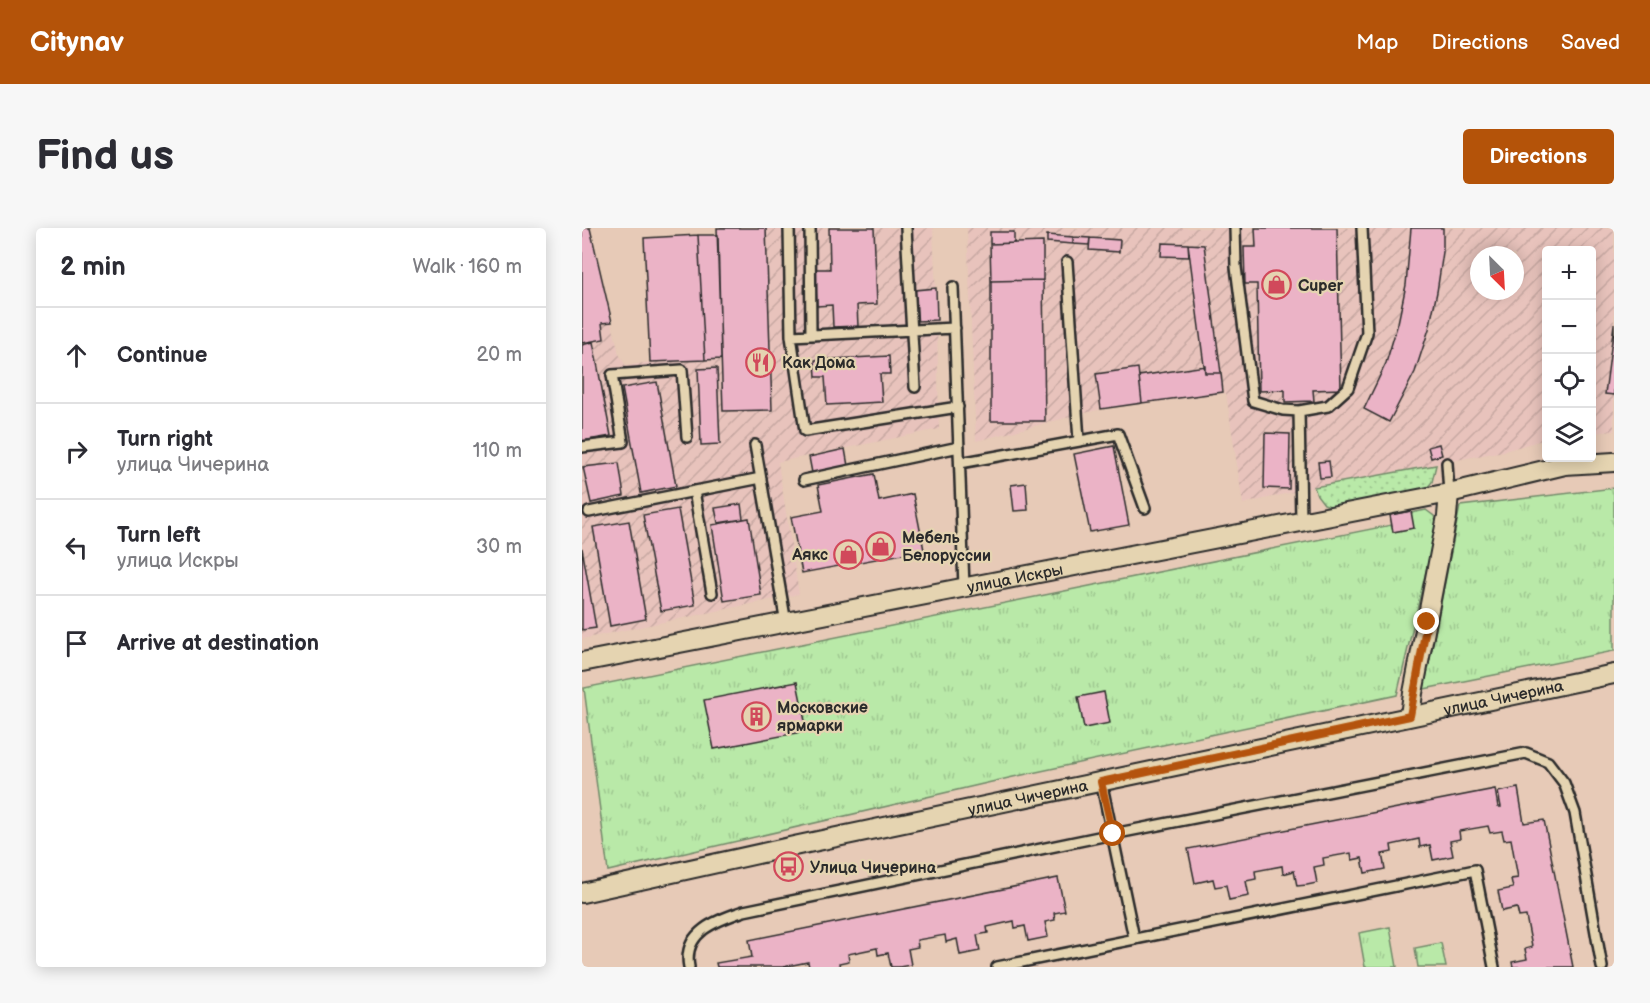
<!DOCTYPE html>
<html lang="en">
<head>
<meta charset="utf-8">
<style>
	body { margin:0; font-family:"Balsamiq Sans",sans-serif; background:#f7f7f7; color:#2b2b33 }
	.controls { position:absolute; right:18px; top:18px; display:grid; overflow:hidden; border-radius:6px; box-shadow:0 3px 15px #0003 }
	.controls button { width:54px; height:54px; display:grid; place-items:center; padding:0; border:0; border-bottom:2px solid #e1e1e2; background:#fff; color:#2b2b33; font:30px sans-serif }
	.compass { position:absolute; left:888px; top:18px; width:54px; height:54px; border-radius:50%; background:#fff; box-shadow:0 3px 15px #0003; rotate:156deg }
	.stop { position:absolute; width:18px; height:18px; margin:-14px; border:4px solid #b45309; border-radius:50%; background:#fff }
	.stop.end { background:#b45309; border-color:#fff; box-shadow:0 2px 6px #0008 }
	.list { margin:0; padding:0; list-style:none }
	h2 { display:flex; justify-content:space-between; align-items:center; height:78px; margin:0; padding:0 24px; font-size:26px }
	h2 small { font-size:20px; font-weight:400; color:#7c7c81 }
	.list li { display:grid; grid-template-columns:39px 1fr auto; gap:18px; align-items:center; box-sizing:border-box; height:96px; padding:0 24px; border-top:2px solid #e1e1e2 }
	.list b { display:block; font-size:22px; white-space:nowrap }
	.list p { margin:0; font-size:20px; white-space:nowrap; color:#7c7c81 }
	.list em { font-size:20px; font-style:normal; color:#7c7c81 }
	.icon { flex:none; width:33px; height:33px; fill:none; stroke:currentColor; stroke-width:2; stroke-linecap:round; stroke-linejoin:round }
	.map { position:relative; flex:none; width:1032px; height:739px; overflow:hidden; border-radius:6px }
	header { display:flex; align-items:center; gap:36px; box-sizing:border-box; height:84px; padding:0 30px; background:#b45309; color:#fff }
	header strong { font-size:28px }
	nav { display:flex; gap:33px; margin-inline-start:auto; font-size:21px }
	.intro { display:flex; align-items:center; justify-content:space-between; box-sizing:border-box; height:144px; padding:0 36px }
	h1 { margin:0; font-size:42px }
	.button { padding:15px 27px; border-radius:6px; background:#b45309; color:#fff; font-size:21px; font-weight:700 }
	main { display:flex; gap:36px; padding:0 36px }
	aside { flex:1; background:#fff; border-radius:6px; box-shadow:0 3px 15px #0003 }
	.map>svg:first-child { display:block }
</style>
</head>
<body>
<header>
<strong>Citynav</strong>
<nav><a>Map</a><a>Directions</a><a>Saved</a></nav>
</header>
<div class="intro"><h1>Find us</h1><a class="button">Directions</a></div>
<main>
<aside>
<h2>2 min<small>Walk · 160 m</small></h2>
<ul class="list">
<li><svg class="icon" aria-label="ahead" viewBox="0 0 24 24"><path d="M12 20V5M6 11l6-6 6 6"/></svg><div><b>Continue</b></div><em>20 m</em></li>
<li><svg class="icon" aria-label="right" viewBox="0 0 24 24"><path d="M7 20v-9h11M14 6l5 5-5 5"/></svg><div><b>Turn right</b><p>улица Чичерина</p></div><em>110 m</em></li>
<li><svg class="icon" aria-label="left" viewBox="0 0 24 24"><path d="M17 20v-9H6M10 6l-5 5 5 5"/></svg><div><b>Turn left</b><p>улица Искры</p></div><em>30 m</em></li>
<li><svg class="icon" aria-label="arrive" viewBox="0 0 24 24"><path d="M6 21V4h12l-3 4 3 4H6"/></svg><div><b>Arrive at destination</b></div></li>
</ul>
</aside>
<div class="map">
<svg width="1032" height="739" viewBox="0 0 1032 739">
	<defs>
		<pattern id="industrial-furrows" width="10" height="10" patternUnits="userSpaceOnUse" patternTransform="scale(1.5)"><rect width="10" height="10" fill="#e8c3bc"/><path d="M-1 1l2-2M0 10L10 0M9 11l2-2" fill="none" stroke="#c7a8a2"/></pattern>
		<pattern id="grass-dots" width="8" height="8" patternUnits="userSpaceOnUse" patternTransform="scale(1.5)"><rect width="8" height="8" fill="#b9e9a8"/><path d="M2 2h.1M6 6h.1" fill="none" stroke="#9fc891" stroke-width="1.8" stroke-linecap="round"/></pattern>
		<pattern id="park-tufts" width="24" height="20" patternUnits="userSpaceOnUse" patternTransform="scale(1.5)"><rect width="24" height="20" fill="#b9e9a8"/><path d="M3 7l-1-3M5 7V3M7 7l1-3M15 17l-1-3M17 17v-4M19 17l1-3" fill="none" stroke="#9fc891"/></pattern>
	</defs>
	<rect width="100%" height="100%" fill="#e7cab7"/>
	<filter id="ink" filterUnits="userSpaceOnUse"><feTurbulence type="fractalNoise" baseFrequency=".0167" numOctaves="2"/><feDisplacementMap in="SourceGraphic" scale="12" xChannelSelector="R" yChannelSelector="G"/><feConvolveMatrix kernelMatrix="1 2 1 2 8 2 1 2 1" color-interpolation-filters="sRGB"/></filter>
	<g filter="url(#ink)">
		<path fill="url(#industrial-furrows)" fill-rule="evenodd" d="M0,0H8L37,126L44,138L68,134L139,131L135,0H351L355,92L357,201L196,234L217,366L0,411Z
			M385,0H1032V203L1010,205V22H964V211L922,223L732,259L661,276L644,165L519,181L394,213ZM897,27H933V63H897Z"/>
		<path fill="url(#grass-dots)" stroke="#728a6a" stroke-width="1.5" d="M854,237L850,254L844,261L757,281L742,276L735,267L732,259Z"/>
		<path fill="url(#park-tufts)" stroke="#728a6a" stroke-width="1.5" d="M1032,260V423L842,461L878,278Z
			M844,282L852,288L855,296L815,467L431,549L26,643L2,460L809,297L811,304L831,300L829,285Z
			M808,699L815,739H783L777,705Z
			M859,715L864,739H836L833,720Z"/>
		<path fill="#ebb3c6" stroke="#2b2b2b" stroke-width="1.5" d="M0,0H8L30,94L20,95L22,111L0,115Z
			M135,0H184L190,182L141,183Z
			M247,0H292L295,76L275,77L276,98L251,99L250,77L235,78L233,41H248Z
			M673,0H755L759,161L731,162L732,173L703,174V162L677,163L675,56H663L662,19H674Z
			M829,0H861V24L855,64L847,101L833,144L807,194L782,181L804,135L816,95L824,57Z
			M408,4H432V15L408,16Z
			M116,7L123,132L68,134L62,10Z
			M116,7H136L139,131L123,132Z
			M465,7L491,9V16L465,14Z
			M491,9L508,10L507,17L491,16Z
			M508,10L538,12L537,24L507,22Z
			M461,14V52L409,53L408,16Z
			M580,15L606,16L607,29L579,28Z
			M606,16L622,17L639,145H623Z
			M461,52L463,193H409V53Z
			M354,60L355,92L335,93L333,62Z
			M1032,96V167L1023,166Z
			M11,114L29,208L0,213V117Z
			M307,128L308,146H298L300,174L245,177L243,149H234L233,132Z
			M623,138V145H639L641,164L560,175L557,148Z
			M135,140L138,216L119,217L116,141Z
			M556,140L560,175L519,181L514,146Z
			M75,154L94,258L59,265L40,160Z
			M683,205L708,206L707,261L682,260Z
			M857,216L860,227L849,230L846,219Z
			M532,218L547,297L508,304L492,226Z
			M263,221L266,238L230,245L227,229Z
			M747,233L749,249L738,250L736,234Z
			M37,235L42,268L9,275L1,239Z
			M292,246L297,273L331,266L342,322L220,345L209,289L241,283L236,257Z
			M444,255L446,282L432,283L429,257Z
			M159,276L161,291L136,295L133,280Z
			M96,281L113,377L79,383L61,287Z
			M829,283L832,300L811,304L808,287Z
			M167,290L179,367L142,373L130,297Z
			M47,293L64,391L28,398L11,299Z
			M0,320L14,400L0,402Z
			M215,454L225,503L132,521L122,472Z
			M522,464L528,495L502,500L496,469Z
			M936,560L942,595L962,592L991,739H931L930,734L945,731L943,721L950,719L944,688L937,689L935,680L920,683L916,663L931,660L929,651L936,650L929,611L922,612L920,603L908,605L906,598L877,603L878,611L868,613L871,628L851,632L848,617L838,619L837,611L809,617L810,624L800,626L803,641L783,645L780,630L770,632L769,625L741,630L742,637L732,639L735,655L725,657L715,658L712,643L701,646L700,638L673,643L674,651L664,653L667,668L647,672L644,657L633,659L631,651L613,655L606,621L913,561L916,579H919L916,564Z
			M476,650L483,683L472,685L473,692L463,694L466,709L446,713L443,698L433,700L432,693L405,699L406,705L395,707L398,723L378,727L375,711L364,714L363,707L335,712L336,719L326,721L329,737L317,739H309L306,725L296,727L295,720L266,726L267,733L257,735L258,739H227L226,734L201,739H135L134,735L170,729L167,712Z"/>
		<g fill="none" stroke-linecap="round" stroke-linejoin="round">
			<defs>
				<path id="service" d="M207,0L209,108
					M228,0L229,106
					M324,0L333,159
					M653,0L654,39L671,173L701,182L717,183L719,293
					M485,34L497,213
					M371,59L382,359
					M373,100L209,108L223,203L376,179
					M717,183L746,178L766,160L785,105L780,0
					M173,217L204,395
					M0,219L41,214L30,147L100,142L105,209
					M378,235L536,206L563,280
					M865,235L867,265
					M222,252L377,219
					M112,263L130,365
					M7,284L179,250
					M519,553L552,710
					M107,739C100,704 135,692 162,683L531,606L944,525L966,534L982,555L993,585L1020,739
					M415,739L893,642L912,739"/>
				<g id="minor">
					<path d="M867,265L983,237L1032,234"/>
					<path id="s1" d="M0,434L867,265L865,288L831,465L828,488"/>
					<path id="s2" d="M0,665L212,618L1032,446"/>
				</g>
			</defs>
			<use href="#service" stroke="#2b2b2b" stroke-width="14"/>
			<use href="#minor" stroke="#2b2b2b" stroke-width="22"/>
			<use href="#service" stroke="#e5d4b1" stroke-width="9"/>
			<use href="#minor" stroke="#e5d4b1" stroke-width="18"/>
		</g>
	</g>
	<g fill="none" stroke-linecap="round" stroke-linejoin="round" filter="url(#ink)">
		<path stroke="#b45309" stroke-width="8" d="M531,606L519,554L828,488L845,394"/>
	</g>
	<defs>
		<symbol id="shop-ring" viewBox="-11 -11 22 22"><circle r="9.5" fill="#e5d4b1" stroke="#d1495b" stroke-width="1.5"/><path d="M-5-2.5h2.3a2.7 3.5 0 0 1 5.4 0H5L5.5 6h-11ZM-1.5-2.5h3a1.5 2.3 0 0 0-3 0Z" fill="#d1495b"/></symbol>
		<symbol id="restaurant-ring" viewBox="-11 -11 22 22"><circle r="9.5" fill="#e5d4b1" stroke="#d1495b" stroke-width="1.5"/><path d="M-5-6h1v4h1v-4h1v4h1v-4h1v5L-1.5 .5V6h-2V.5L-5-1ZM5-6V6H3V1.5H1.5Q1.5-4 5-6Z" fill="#d1495b"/></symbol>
		<symbol id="building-ring" viewBox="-11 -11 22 22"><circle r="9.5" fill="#e5d4b1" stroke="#d1495b" stroke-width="1.5"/><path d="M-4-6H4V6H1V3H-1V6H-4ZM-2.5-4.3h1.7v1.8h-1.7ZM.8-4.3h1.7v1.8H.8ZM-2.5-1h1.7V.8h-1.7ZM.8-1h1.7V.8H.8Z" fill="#d1495b"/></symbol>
		<symbol id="bus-ring" viewBox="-11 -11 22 22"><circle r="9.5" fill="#e5d4b1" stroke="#d1495b" stroke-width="1.5"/><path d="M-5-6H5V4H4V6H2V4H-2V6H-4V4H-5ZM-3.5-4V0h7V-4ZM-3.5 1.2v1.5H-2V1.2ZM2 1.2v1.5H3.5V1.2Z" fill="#d1495b"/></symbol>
	</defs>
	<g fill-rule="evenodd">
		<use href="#shop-ring" x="678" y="40" width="33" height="33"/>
		<use href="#restaurant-ring" x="162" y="118" width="33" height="33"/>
		<use href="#shop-ring" x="282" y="302" width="33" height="33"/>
		<use href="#shop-ring" x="250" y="310" width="33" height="33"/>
		<use href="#building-ring" x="158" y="472" width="33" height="33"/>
		<use href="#bus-ring" x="190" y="622" width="33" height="33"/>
	</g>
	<g text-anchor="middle" stroke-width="4.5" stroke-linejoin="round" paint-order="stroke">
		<g font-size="16" font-weight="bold" fill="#2b2b2b" stroke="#e5d4b1" text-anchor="start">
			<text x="716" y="63">Cuper</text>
			<text x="200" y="140">Как Дома</text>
			<text x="320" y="315">Мебель<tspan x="320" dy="18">Белоруссии</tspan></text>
			<text x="246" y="332" text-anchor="end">Аякс</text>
			<text x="195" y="485">Московские<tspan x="195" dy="18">ярмарки</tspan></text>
			<text x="228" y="645">Улица Чичерина</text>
		</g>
		<g font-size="16" fill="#2b2b2b" stroke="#e5d4b1">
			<text dy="6" stroke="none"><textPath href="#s1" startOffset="441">улица Искры</textPath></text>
			<text dy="6" stroke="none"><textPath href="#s2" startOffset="942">улица Чичерина</textPath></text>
			<text dy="6" stroke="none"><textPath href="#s2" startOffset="456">улица Чичерина</textPath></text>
		</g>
	</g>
</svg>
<div class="controls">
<button>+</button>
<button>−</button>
<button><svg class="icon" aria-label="locate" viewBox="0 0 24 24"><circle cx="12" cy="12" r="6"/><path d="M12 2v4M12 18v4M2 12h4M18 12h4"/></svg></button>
<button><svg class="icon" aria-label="layers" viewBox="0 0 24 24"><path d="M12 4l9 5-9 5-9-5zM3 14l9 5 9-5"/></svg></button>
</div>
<svg class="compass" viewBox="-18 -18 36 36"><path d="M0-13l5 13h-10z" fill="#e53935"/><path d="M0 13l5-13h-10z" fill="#7c7c81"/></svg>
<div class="stop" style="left:531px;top:606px"></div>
<div class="stop end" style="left:845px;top:394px"></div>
</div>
</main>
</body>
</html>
